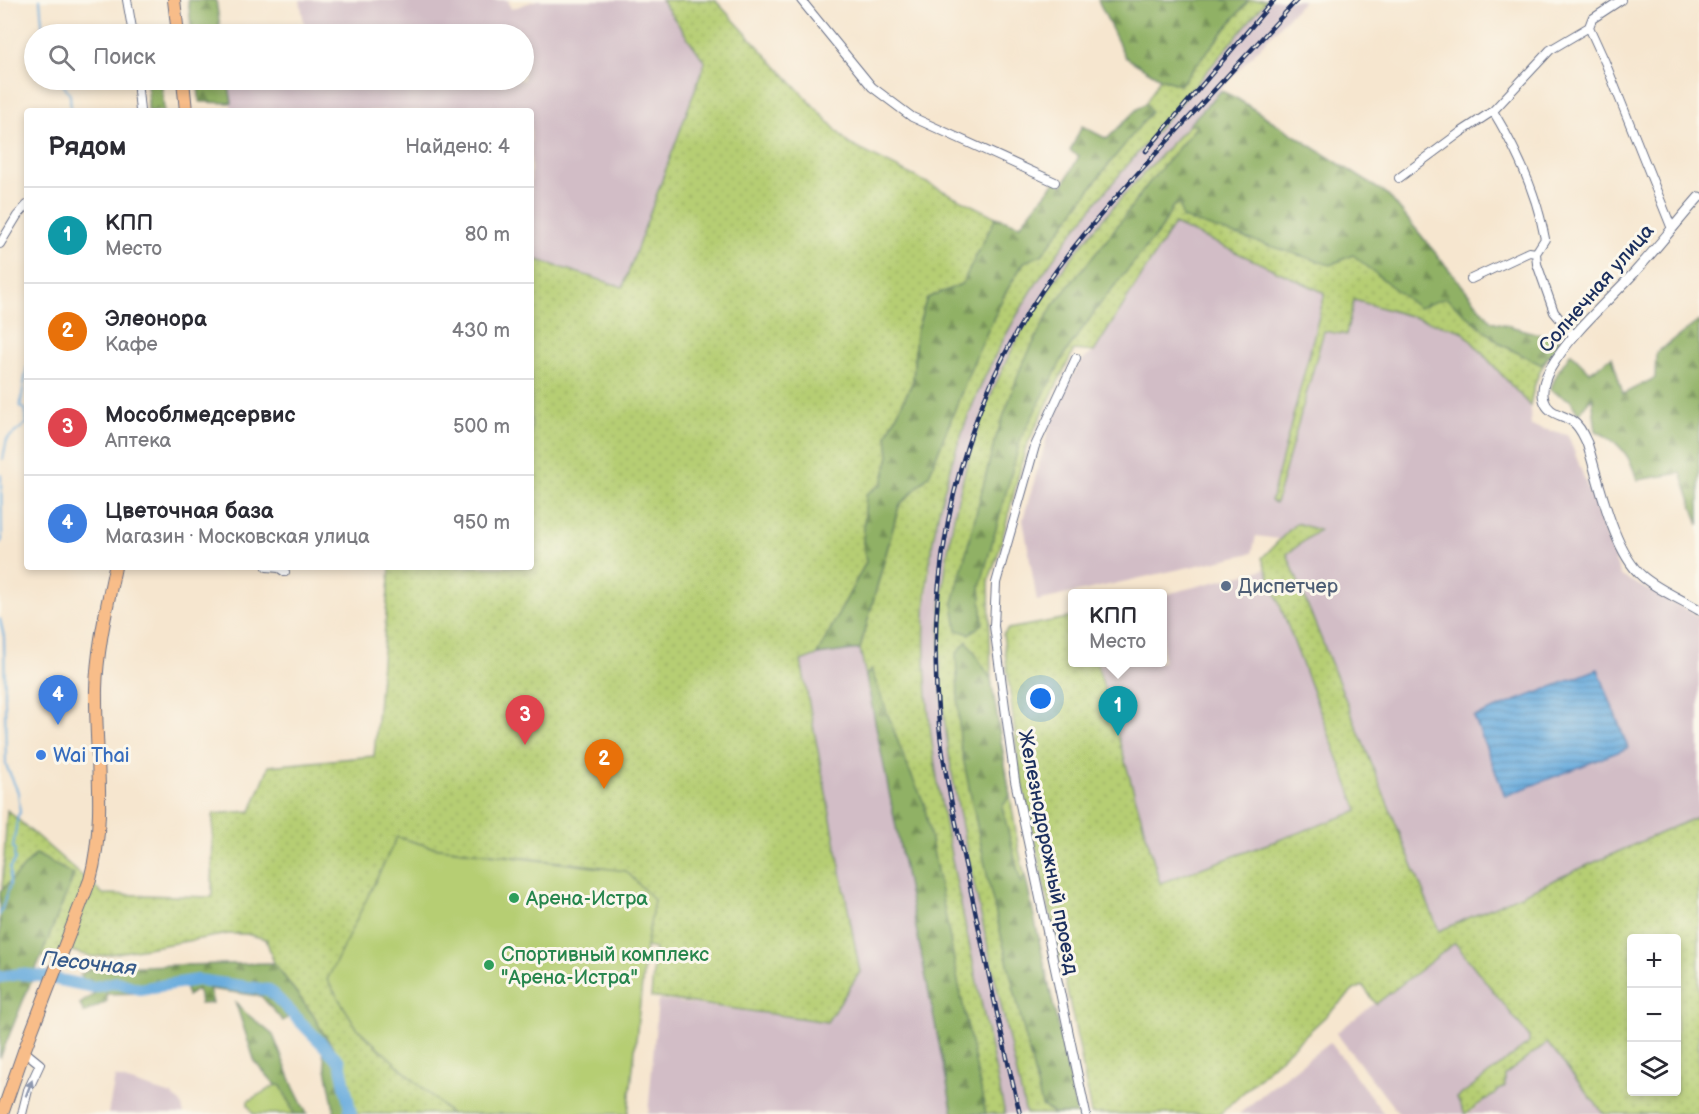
<!DOCTYPE html>
<html lang="ru">
<head>
<meta charset="utf-8">
<style>
	body { margin:0; font-family:"Balsamiq Sans",sans-serif; background:#f7f7f7; color:#2b2b33 }
	.controls { position:absolute; right:18px; bottom:18px; display:grid; overflow:hidden; border-radius:6px; box-shadow:0 3px 9px #0003 }
	.controls button { width:54px; height:54px; display:grid; place-items:center; padding:0; border:0; border-bottom:2px solid #e1e1e2; background:#fff; color:#2b2b33; font:30px sans-serif }
	.you { position:absolute; left:1041px; top:699px; width:21px; height:21px; margin:-15px; border:4px solid #fff; border-radius:50%; background:#1a73e8; box-shadow:0 0 0 9px #1a73e833 }
	.badge { display:grid; place-items:center; width:39px; height:39px; border-radius:50%; background:#0b8043; color:#fff; font-size:20px; font-weight:700 }
	.pin { position:absolute; translate:-50% -50px; filter:drop-shadow(0 2px 3px #0008) }
	.pin::after { content:''; position:absolute; top:32px; width:21px; height:18px; background:inherit; clip-path:polygon(0 0,100% 0,50% 100%) }
	.popup { position:absolute; left:1068px; top:589px; width:99px; height:78px; box-sizing:border-box; display:grid; place-content:center; border-radius:6px; background:#fff; filter:drop-shadow(0 2px 4px #0005); font-size:20px; white-space:nowrap; color:#7c7c81 }
	.popup b { font-size:22px; color:#2b2b33 }
	.popup::after { content:''; position:absolute; left:50%; top:100%; margin-left:-12px; border:12px solid transparent; border-top-color:#fff }
	.list { margin:0; padding:0; list-style:none }
	h2 { display:flex; justify-content:space-between; align-items:center; height:78px; margin:0; padding:0 24px; font-size:26px }
	h2 small { font-size:20px; font-weight:400; color:#7c7c81 }
	.list li { display:grid; grid-template-columns:39px 1fr auto; gap:18px; align-items:center; box-sizing:border-box; height:96px; padding:0 24px; border-top:2px solid #e1e1e2 }
	.list b { display:block; font-size:22px; white-space:nowrap }
	.list p { margin:0; font-size:20px; white-space:nowrap; color:#7c7c81 }
	.list em { font-size:20px; font-style:normal; color:#7c7c81 }
	.icon { flex:none; width:33px; height:33px; fill:none; stroke:currentColor; stroke-width:2; stroke-linecap:round; stroke-linejoin:round }
	.map { position:relative; flex:none; width:1699px; height:1114px; overflow:hidden }
	.search { position:absolute; background:#fff; box-shadow:0 3px 9px #0003; left:24px; top:24px; width:510px; height:66px; display:flex; align-items:center; gap:15px; box-sizing:border-box; padding:0 21px; border-radius:33px; color:#7c7c81; font-size:22px }
	.panel { position:absolute; background:#fff; box-shadow:0 3px 9px #0003; left:24px; top:108px; width:510px; height:462px; border-radius:6px }
	.map>svg:first-child { display:block }
</style>
</head>
<body>
<div class="map">
<svg width="1699" height="1114" viewBox="0 0 1699 1114">
	<defs>
		<pattern id="grass-dots" width="8" height="8" patternUnits="userSpaceOnUse" patternTransform="scale(1.5)"><rect width="8" height="8" fill="#b6ce73"/><path d="M2 2h.1M6 6h.1" fill="none" stroke="#9cb166" stroke-width="1.8" stroke-linecap="round"/></pattern>
		<pattern id="forest-firs" width="22" height="20" patternUnits="userSpaceOnUse" patternTransform="scale(1.5)"><rect width="22" height="20" fill="#90b165"/><path d="M5 1l3.5 6h-7zM16 11l3.5 6h-7z" fill="#759056"/></pattern>
		<pattern id="water-rules" width="6" height="5" patternUnits="userSpaceOnUse" patternTransform="scale(1.5)"><rect width="6" height="5" fill="#68abdd"/><path d="M0 2.5h6" fill="none" stroke="#558cb6"/></pattern>
	</defs>
	<rect width="100%" height="100%" fill="#fbf7ec"/>
	<filter id="ink" filterUnits="userSpaceOnUse"><feTurbulence type="fractalNoise" baseFrequency=".0167" numOctaves="2"/><feDisplacementMap in="SourceGraphic" scale="12" xChannelSelector="R" yChannelSelector="G"/><feConvolveMatrix kernelMatrix="1 2 1 2 8 2 1 2 1" color-interpolation-filters="sRGB"/></filter>
	<filter id="wash" filterUnits="userSpaceOnUse"><feTurbulence type="fractalNoise" baseFrequency=".008" numOctaves="4" result="noise"/><feDisplacementMap in="SourceGraphic" scale="24" xChannelSelector="R" yChannelSelector="G"/><feGaussianBlur stdDeviation="1.35" result="paint"/><feColorMatrix in="noise" values="0 0 0 0 0 0 0 0 0 0 0 0 0 0 0 0 0 1.4 0 .05"/><feComposite in="paint" operator="in"/></filter>
	<g filter="url(#wash)">
		<rect width="100%" height="100%" fill="#f6e6cf"/>
		<path fill="#d2bdc6" d="M300,0H508L511,9L537,0H661L705,62L623,287L531,258V111H232L228,80H524V34H306Z
			M1267,0H1304L1157,158L1081,246L1051,288L1021,333L1002,372L984,415L967,464L958,501L948,553L941,613L943,696L946,733L963,833L1026,1114H1005L947,838L929,724L925,658L926,614L932,550L943,491L959,437L974,399L1004,337L1032,291L1061,248L1111,184Z
			M1174,223L1325,293L1272,501L1276,502L1324,331L1354,300L1462,331L1530,406L1531,426L1568,435L1621,576L1699,616V816L1439,931L1287,554L1318,530L1296,523L1280,539L1256,536L1252,553L1037,601L1023,519L1057,403L1082,360L1094,352Z
			M1265,569L1359,810L1160,883L1098,663L1163,662V595Z
			M860,649L916,908L954,1114H648L658,1000L827,1022L860,972L801,661L817,655Z
			M1455,942L1529,1036V1043L1457,1098L1465,1114H1399L1336,1033Z
			M1330,1042L1384,1114H1239L1263,1094Z
			M1547,1043L1604,1114H1468L1505,1086V1075Z
			M115,1077L172,1095L181,1103L184,1114H108Z"/>
		<path fill="url(#grass-dots)" stroke="#687e68" stroke-width="1.5" fill-rule="evenodd" d="M661,0H715L849,144L996,217L962,284L927,298L916,333L913,381L887,435L889,456L882,485L863,542L866,562L817,655L801,661L860,972L827,1022L651,997L655,949L646,947L654,900L603,867L431,847L397,837L357,1028L451,1114H355L343,1061L323,1033L313,1015L274,963L266,939L246,934H228L94,957L71,951L66,958L53,961L37,954L2,891L7,810L103,894L212,897L213,814L251,811L269,766L374,756L390,567H531V258L623,287L705,62Z
			M1249,0H1267C1231,43 1196,85 1160,127C1115,180 1068,233 1031,292C962,402 920,529 925,659C928,744 945,827 962,909C976,977 990,1046 1005,1114H954L916,908L860,649L899,506L929,475L973,363L1004,295L1024,262L1042,255L1101,174L1150,112L1146,103L1160,78L1180,85Z
			M1221,91L1236,98L1388,195L1491,321L1560,340C1543,363 1535,376 1530,406L1462,331L1354,300L1346,335L1324,331L1276,503L1271,501L1325,293L1174,224L1094,352L1074,350L1026,447L999,551L989,580L991,679L1019,850L1077,1114H1026C1008,1037 991,961 974,884C955,795 935,703 941,612C948,515 974,417 1021,333C1073,242 1150,167 1221,91Z
			M1296,523L1319,530L1287,554L1439,931L1699,816V1114H1604L1547,1043L1505,1075V1086L1465,1114L1457,1098L1529,1043V1036L1455,943L1376,1004L1363,986L1354,990L1220,1114H1091L1079,1046L1019,768L1003,634L1008,629L1073,617V662L1097,663L1160,883L1358,811L1262,558ZM1676,938V1092H1632V938Z"/>
		<path fill="url(#forest-firs)" stroke="#567062" stroke-width="1.5" d="M188,0H216L221,34H192Z
			M1098,0H1249L1180,85L1160,78L1125,57Z
			M146,80H158L162,86L164,111H148V92Z
			M197,80H228L232,103L200,102Z
			M1221,91L1236,98L1388,195L1491,321L1560,340L1542,365L1502,345L1446,298L1418,308L1353,255L1330,265L1182,218L1180,204L1173,206L1161,229L1103,300L1066,352L1021,438L980,587L983,624L969,634L957,630L953,603L995,440L1021,367L1053,305L1106,241L1148,184L1197,126L1189,124Z
			M1146,103L1151,112L1101,174L1042,255L1024,262L1004,295L973,363L929,475L899,506L860,649L817,655L866,562L863,542L866,494L882,484L889,456L887,435L913,381L916,333L927,298L962,284L996,217L1020,225L1055,182L1063,185L1079,156L1070,151L1082,126L1107,139L1136,110Z
			M1699,321V525L1681,473L1637,480C1630,455 1620,442 1596,431L1592,397L1578,414L1570,400L1550,390L1559,370L1571,353L1590,372L1612,357L1623,394L1655,378L1656,353Z
			M967,641L991,679L1010,796L1002,807L1021,883L1025,875L1077,1114H1051L1052,1112L1042,1106L990,889L960,743L956,654Z
			M871,669L906,763L924,803L958,981L986,1114H953L866,676Z
			M36,854L74,875L0,1058V892Z
			M274,963L313,1015L323,1033L343,1061L355,1114H335L323,1053L296,1011L283,1021L261,996L209,989L213,1003L200,1004L198,989L187,996L185,979L146,984L137,993L106,994L107,1001L84,1013L80,1004L94,994L80,975L92,968L134,966Z
			M235,1001L242,1010L273,1035L294,1088L307,1114H294L281,1086L276,1085L255,1062Z"/>
		<path fill="#b6ce73" stroke="#687e68" stroke-width="1.5" d="M397,837L431,847L626,871L654,900L646,947L628,1114H451L357,1028L327,980Z
			M276,1085L281,1086L294,1114H253L248,1105V1101Z"/>
		<path fill="url(#water-rules)" stroke="#426d9e" stroke-width="1.5" d="M1598,669L1628,748L1505,796L1474,717Z"/>
		<g fill="none" stroke-linecap="round" stroke-linejoin="round">
			<path stroke="#68abdd" stroke-width="2" d="M40,0L43,34
				M60,80L70,95L71,111
				M3,459L7,439L27,423L25,409L20,407L27,367
				M0,543L2,540L1,475
				M0,619L4,637L6,765L18,792L20,813L18,815L13,847L15,851L14,854L15,860L10,868V885L0,915"/>
			<path stroke="#68abdd" stroke-width="12" d="M0,977L20,974L40,976L94,987L117,982L139,989L198,980L269,990L340,1062L351,1114"/>
		</g>
	</g>
	<g filter="url(#ink)">
		<g fill="none" stroke-linecap="round" stroke-linejoin="round">
			<defs>
				<path id="minor" d="M127,0L133,34
					M801,0L872,87L912,117L1055,182
					M1589,27L1605,62L1672,229
					M137,80L140,111
					M1493,111C1516,149 1537,195 1545,239L1536,253L1537,264L1554,312L1574,336
					M1399,178L1461,132L1493,111L1550,50L1589,27L1592,19L1621,0
					M0,244L17,216L27,205
					M1471,279L1529,252L1536,253
					M1076,358L1035,446L996,583L994,626L1015,781L1086,1114
					M267,567L279,568L285,572
					M22,1114L28,1090L40,1064L24,1051"/>
				<path id="tertiary" d="M1699,197C1677,222 1656,249 1634,273C1605,304 1571,333 1550,369C1545,378 1541,390 1544,400C1548,414 1561,414 1572,421C1580,426 1583,435 1587,443C1599,481 1613,551 1642,576C1658,590 1681,599 1699,610"/>
				<path id="primary" d="M174,0L178,34
					M183,80L186,111
					M2,1114L24,1051L90,880C107,817 95,753 96,689C97,648 107,607 115,567"/>
			</defs>
			<use href="#minor" stroke="#686f86" stroke-width="10"/>
			<use href="#tertiary" stroke="#686f86" stroke-width="11"/>
			<use href="#primary" stroke="#686f86" stroke-width="14"/>
			<use href="#minor" stroke="#fff" stroke-width="8"/>
			<use href="#tertiary" stroke="#fff" stroke-width="9"/>
			<use href="#primary" stroke="#f8bd89" stroke-width="12"/>
			<defs>
				<path id="rail" d="M1146,151L1274,0
					M1020,1114C1003,1043 988,972 973,901C961,842 945,784 939,724C926,589 950,452 1016,333C1054,264 1109,204 1162,147C1207,98 1252,49 1297,0"/>
			</defs>
			<use href="#rail" stroke="#1b2f5e" stroke-width="4.5"/>
			<use href="#rail" stroke="#fbf7ec" stroke-width="2" stroke-dasharray="7" stroke-linecap="butt"/>
		</g>
		<defs><path id="oneway-solid" d="M-6-.8H1V-3.2L6.5 0L1 3.2V.8H-6Z" transform="scale(1.5)"/></defs>
		<use fill="#8d97ae" href="#oneway-solid" transform="translate(29 1088) rotate(-69)"/>
	</g>
	<circle fill="#5c6f8a" stroke="#fbf7ec" stroke-width="2" cx="1226" cy="586" r="6"/>
	<circle fill="#3f7fe0" stroke="#fbf7ec" stroke-width="2" cx="41" cy="755" r="6"/>
	<g fill="#2e9e5b" stroke="#fbf7ec" stroke-width="2">
		<circle cx="514" cy="898" r="6"/>
		<circle cx="489" cy="965" r="6"/>
	</g>
	<g text-anchor="middle" stroke-width="6" stroke-linejoin="round" paint-order="stroke">
		<g font-size="20" fill="#1b2f5e" stroke="#fbf7ec">
			<text transform="translate(1596 288) rotate(-49)" y="7">Солнечная улица</text>
			<text transform="translate(1049 852) rotate(79)" y="7">Железнодорожный проезд</text>
		</g>
		<g font-size="20" fill="#4e5e75" stroke="#fbf7ec" text-anchor="start">
			<text x="1238" y="593">Диспетчер</text>
		</g>
		<g font-size="20" fill="#366cbe" stroke="#fbf7ec" text-anchor="start">
			<text x="53" y="762">Wai Thai</text>
		</g>
		<g font-size="20" fill="#27864d" stroke="#fbf7ec" text-anchor="start">
			<text x="526" y="905">Арена-Истра</text>
			<text x="501" y="961">Спортивный комплекс<tspan x="501" dy="23">"Арена-Истра"</tspan></text>
		</g>
		<g font-size="21" font-style="italic" fill="#365a8a" stroke="#fbf7ec">
			<text transform="translate(89 963) rotate(6)" y="7">Песочная</text>
		</g>
	</g>
</svg>
<div class="controls">
<button>+</button>
<button>−</button>
<button><svg class="icon" aria-label="layers" viewBox="0 0 24 24"><path d="M12 4l9 5-9 5-9-5zM3 14l9 5 9-5"/></svg></button>
</div>
<div class="you"></div>
<div class="pin badge" style="left:1118px;top:736px;background:#0f9aa8">1</div>
<div class="popup"><b>КПП</b>Место</div>
<div class="pin badge" style="left:604px;top:789px;background:#e8710a">2</div>
<div class="pin badge" style="left:525px;top:745px;background:#e0444e">3</div>
<div class="pin badge" style="left:58px;top:725px;background:#3f7fe0">4</div>
<div class="search"><svg class="icon" aria-label="search" viewBox="0 0 24 24"><circle cx="10" cy="10" r="6"/><path d="M15 15l6 6"/></svg>Поиск</div>
<section class="panel">
<h2>Рядом<small>Найдено: 4</small></h2>
<ul class="list">
<li><span class="badge" style="background:#0f9aa8">1</span><div><b>КПП</b><p>Место</p></div><em>80 m</em></li>
<li><span class="badge" style="background:#e8710a">2</span><div><b>Элеонора</b><p>Кафе</p></div><em>430 m</em></li>
<li><span class="badge" style="background:#e0444e">3</span><div><b>Мособлмедсервис</b><p>Аптека</p></div><em>500 m</em></li>
<li><span class="badge" style="background:#3f7fe0">4</span><div><b>Цветочная база</b><p>Магазин · Московская улица</p></div><em>950 m</em></li>
</ul>
</section>
</div>
</body>
</html>
